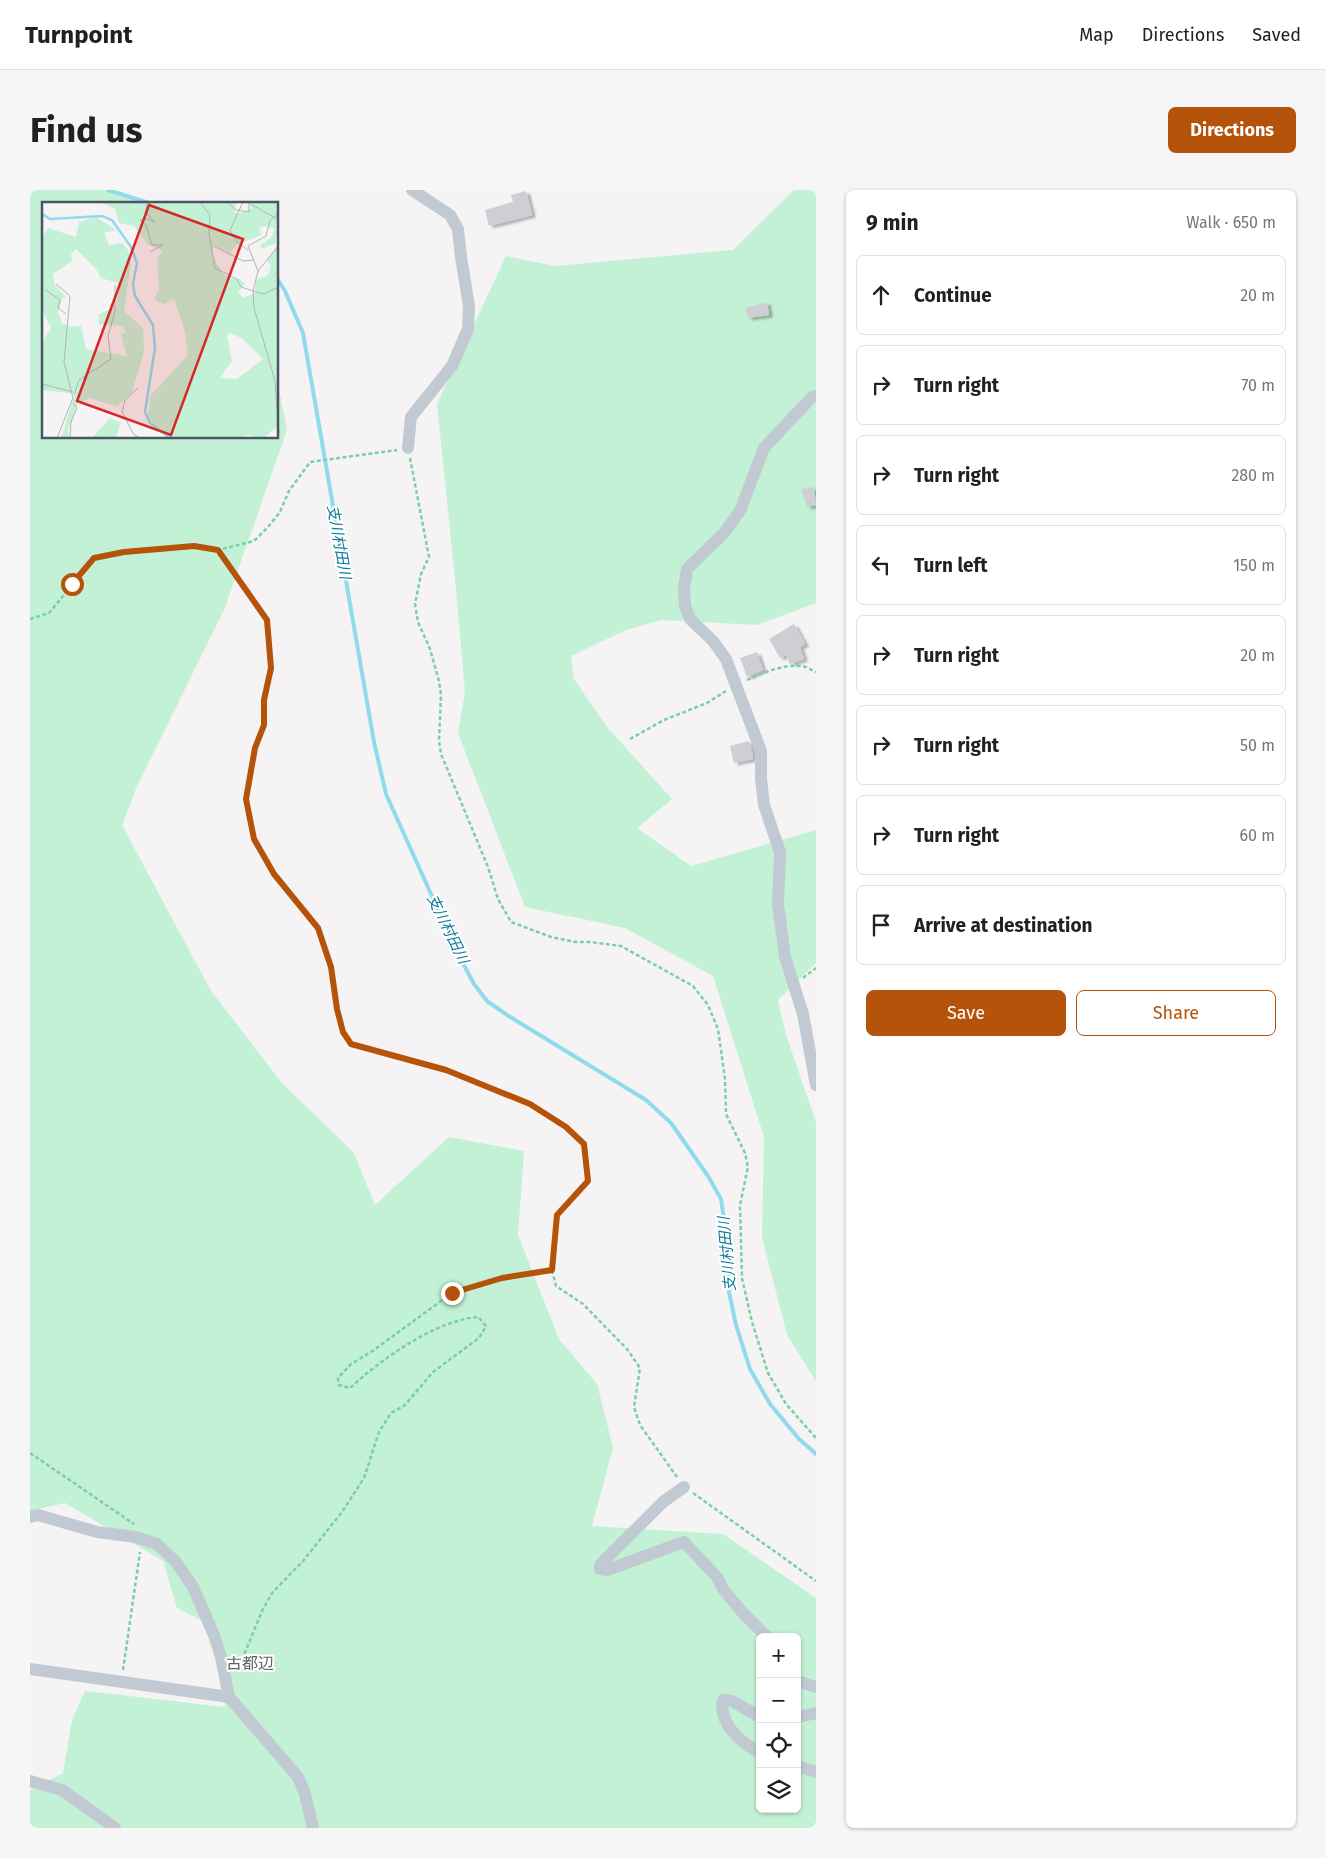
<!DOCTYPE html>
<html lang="en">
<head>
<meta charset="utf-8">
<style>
	body { margin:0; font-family:"Fira Sans","Noto Sans JP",sans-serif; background:#f6f6f6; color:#202124 }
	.controls { position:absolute; right:15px; bottom:15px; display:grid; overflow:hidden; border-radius:8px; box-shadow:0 1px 4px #0004 }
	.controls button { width:45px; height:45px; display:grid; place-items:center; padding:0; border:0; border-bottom:1px solid #e0e0e0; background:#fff; color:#202124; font:25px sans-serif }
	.stop { position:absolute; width:15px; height:15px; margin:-11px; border:4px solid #b45309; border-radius:50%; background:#fff }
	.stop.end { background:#b45309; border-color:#fff; box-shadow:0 1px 5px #0008 }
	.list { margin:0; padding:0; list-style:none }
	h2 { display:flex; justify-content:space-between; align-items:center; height:65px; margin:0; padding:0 20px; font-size:21px }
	h2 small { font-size:16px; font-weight:400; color:#757577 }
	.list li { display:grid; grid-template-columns:32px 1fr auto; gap:15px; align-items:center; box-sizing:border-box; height:80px; margin:0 10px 10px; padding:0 10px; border:1px solid #e0e0e0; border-radius:8px }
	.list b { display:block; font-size:19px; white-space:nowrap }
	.list em { font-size:16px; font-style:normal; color:#757577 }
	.actions { display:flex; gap:10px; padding:15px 20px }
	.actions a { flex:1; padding:11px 0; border:1px solid #b45309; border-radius:8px; text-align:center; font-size:18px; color:#b45309 }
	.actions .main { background:#b45309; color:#fff }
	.icon { flex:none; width:28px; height:28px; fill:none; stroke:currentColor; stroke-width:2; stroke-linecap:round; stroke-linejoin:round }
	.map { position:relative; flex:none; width:786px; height:1638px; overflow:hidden; border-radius:8px }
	header { display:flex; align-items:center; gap:30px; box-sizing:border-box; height:70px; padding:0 25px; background:#fff; border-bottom:1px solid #e0e0e0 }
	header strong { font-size:24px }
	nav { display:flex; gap:28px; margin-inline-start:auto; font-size:18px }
	.intro { display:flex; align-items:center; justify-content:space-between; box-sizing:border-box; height:120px; padding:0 30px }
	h1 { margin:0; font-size:35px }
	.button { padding:12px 22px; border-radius:8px; background:#b45309; color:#fff; font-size:18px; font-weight:700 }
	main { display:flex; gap:30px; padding:0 30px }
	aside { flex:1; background:#fff; border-radius:8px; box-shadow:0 1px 4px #0004 }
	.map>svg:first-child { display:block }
</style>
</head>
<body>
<header>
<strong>Turnpoint</strong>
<nav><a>Map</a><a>Directions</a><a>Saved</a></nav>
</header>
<div class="intro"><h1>Find us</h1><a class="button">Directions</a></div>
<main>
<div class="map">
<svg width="786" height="1638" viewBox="0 0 786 1638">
	<defs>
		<filter id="shadow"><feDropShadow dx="4" dy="2.5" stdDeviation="1" flood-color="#0004"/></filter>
	</defs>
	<rect width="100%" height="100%" fill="#f5f3f3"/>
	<path fill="#c3f1d5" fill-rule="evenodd" d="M0,0H73L122,14H14V248H248V194L257,240L194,420L107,596L92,635L181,801L252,893L324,963L345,1015L419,947L494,961L488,1045L529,1149L567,1194L583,1258L562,1336L693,1344L786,1408V1638H0V1600L33,1583L42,1530L55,1501L195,1517L188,1439L147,1418L133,1371L35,1313L0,1321ZM730,1447H767V1619H730Z
		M764,0H786V413L727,435L631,430L596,440L541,466L544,489L577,537L642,609L607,638L661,676L786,640V773L748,810L756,845L786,932V1191L757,1145L732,1047L734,947L683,786L595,738L495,717L428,543L435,502L425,388L407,214L476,66L525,76L703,60Z"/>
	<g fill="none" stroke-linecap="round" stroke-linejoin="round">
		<path stroke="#90daee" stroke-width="4" d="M78,0L122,14
			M248,90L255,101L273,143L344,552L356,604L428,764L444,794L457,811L477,825L616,910L641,933L678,986L691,1009L696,1042L699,1102L706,1135L720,1179L740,1214L769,1249L786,1264"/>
	</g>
	<path fill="#cdcfd5" filter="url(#shadow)" d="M496,1L502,25L459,36L455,20L483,12L481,5Z
		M737,112L739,125L718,128L716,118Z
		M784,297L786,315L777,317L771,299Z
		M764,434L775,454L770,457L774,469L760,474L756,465L750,468L739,449Z
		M727,462L733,480L717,487L710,468Z
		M719,551L722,561L723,569L704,573L700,556Z"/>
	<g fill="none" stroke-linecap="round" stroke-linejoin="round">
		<path stroke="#7ad0a6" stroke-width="2.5" stroke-dasharray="4 2.5" stroke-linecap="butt" d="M380,268L399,367L391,384L385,414L388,432L400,459L409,491L411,505L409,551L411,564L458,677L468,709L481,732L521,747L546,752H560L591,756L663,796L678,815L688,839L695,889L696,924L715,963L718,977L710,1015L712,1088L722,1132L738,1183L748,1200L756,1214L786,1248
			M0,429L19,423L64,369L94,362L164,357L188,360
			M717,490C733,483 753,474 771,476C776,476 781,480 786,482
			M600,549L634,530L677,513L696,501
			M773,788L786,778
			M522,1080L526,1096L553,1114L597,1159L610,1178L604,1217L610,1235L647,1287
			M0,1263L104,1334
			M663,1303L786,1391
			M93,1480L110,1362
			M207,1482L232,1421L242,1403L273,1371L312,1322L334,1288L349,1242L361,1223L375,1215L403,1182L449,1148L456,1136L448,1127C406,1130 350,1170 320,1198L309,1195L308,1188L321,1174L341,1162L422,1103L472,1088L522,1080L527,1025L558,991L554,954L535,937L500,914L416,880L321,854L313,842L307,819L301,777L288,738L244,684L224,649L216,609L225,558L234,535V510L241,478L237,430L188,360L224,351L238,337L250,322L259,301L280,272L367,260"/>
		<path stroke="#c1cad2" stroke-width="12" d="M786,206L782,207L734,258L710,321L694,343L657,379L654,399L655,416L660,429L683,451L696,469L731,561V589L734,615L750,662L748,714L755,767L773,824L786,895
			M378,258L381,227L422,176L438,139L439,116L431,67L428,39L420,25L382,0
			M654,1297L633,1312L570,1375V1379L577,1380L654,1352L687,1387L693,1399L712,1422L737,1447
			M0,1327L8,1325L67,1342L106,1347L127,1354L146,1372L163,1397L184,1445L191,1467L199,1507L268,1587L275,1604L283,1638
			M0,1479L199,1507
			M767,1491L786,1497
			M730,1527L702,1511L693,1510C688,1533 711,1553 730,1563
			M767,1527L786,1523
			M767,1576L786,1582
			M0,1591L32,1600L85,1638"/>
	</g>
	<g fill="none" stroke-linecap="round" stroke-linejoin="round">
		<path stroke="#b45309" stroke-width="6" d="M42,394L64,368L94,362L164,356L188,360L237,430L241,478L234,510V535L225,558L216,609L224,649L244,684L288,738L301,777L307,819L313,842L321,854L416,880L500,914L536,937L554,954L558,991L527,1025L522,1080L472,1088L422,1103"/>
	</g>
	<g text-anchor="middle" stroke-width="4" stroke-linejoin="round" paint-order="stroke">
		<g font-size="15" font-style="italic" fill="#0c7c9b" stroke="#fff">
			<text transform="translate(309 352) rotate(80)" y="5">支川村田川</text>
			<text transform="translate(418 739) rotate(64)" y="5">支川村田川</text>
			<text transform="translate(697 1064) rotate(-95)" y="5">支川村田川</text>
		</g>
		<g font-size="16" fill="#5f6368" stroke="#fff">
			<text x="220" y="1479">古都辺</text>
		</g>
	</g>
	<g transform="translate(12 12)">
		<rect width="236" height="236" fill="#f5f3f3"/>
		<path d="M58,0H195L192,9L195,12L209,7V0H236L234,41L220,47L218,43L229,36L233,26L221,24L217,27L220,33L195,42L188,51L172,43L170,53L183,74L198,77L203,82L196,90L201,96L213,91L214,78L226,73L229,64L225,59L236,42V236L234,225L222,236L205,233L199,236H129L113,225L106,213L109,193L146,153L143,130L132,97L121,102L112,97L117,87L115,57L120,49L105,42L92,24L77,21L73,7ZM189,131L201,137L221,157L195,177L178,176L190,159L185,134ZM54,15L74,28L62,31L67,43L80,41L86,48L89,63L82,109L101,126L102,150L90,190L75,205L48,196L36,201L26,227L27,236H19L33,192L0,188V141L9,126L0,108V36L6,26L34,35L37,20ZM34,47L54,67L59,76L76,81L75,104L57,112L56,122L80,124L84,130L79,132L85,154L44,147L39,124L28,125L20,121L16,110L21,96L24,95L12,82L11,72L30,59L29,52ZM68,216L79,221L73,236H50Z" fill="#c3f1d5" fill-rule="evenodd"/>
		<path fill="none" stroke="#90daee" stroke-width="2.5" d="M0,12L8,17L60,14L70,18L89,45L95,61L91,82L93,94L111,123L113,146L103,210L108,221L128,236"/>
		<path fill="none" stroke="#b1b4b9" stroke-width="1" d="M106,0L103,9L113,21L106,17L98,18L104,23L110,43H121L108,50M158,0L168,13L167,32L173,66L195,77L199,85L214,90L221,92L237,85M185,0L194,8L207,10V2M201,0L188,28L195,40L206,48M205,0L237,18M237,43L216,69L211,89L212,106L233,179L237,232M172,44L201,59L212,58M216,69L206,44L224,34L228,19L237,11M14,82L28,94L22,160L31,196L15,236M4,88L18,98L16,106L24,112M0,182L31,190M96,186L83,198L80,210L92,233L99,236M32,193L37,178L69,157L66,134L73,109V83M28,236L29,220L35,206L31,201"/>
		<path fill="#d62828" fill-opacity="0.15" stroke="#d62828" stroke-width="2.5" d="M107,3L201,37L129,233L35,199Z"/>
		<rect width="236" height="236" fill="none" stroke="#4a5661" stroke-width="2.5"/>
	</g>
</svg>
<div class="controls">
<button>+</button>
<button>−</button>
<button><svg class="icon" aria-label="locate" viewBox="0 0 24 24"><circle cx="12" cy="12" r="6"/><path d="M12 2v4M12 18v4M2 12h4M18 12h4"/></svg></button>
<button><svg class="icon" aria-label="layers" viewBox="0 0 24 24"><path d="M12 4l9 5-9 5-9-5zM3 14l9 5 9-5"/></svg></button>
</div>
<div class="stop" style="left:42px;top:394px"></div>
<div class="stop end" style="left:422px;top:1103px"></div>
</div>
<aside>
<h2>9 min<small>Walk · 650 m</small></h2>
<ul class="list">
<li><svg class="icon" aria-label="ahead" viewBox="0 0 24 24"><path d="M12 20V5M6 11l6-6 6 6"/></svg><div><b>Continue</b></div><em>20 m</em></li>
<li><svg class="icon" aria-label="right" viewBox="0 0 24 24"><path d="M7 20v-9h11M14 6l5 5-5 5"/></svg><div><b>Turn right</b></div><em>70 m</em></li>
<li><svg class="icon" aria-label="right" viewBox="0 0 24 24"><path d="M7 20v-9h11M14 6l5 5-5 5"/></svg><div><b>Turn right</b></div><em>280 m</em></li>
<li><svg class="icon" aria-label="left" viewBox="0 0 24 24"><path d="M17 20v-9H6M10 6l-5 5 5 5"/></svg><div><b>Turn left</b></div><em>150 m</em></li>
<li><svg class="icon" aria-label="right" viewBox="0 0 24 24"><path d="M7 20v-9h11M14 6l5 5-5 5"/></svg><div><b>Turn right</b></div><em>20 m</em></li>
<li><svg class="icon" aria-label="right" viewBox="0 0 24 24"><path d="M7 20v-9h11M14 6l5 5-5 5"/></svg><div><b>Turn right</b></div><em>50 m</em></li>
<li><svg class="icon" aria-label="right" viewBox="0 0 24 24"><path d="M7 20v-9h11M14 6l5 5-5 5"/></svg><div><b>Turn right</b></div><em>60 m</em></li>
<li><svg class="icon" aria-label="arrive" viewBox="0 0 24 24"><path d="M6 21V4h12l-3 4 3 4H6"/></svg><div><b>Arrive at destination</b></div></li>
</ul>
<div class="actions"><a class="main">Save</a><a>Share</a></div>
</aside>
</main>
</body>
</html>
